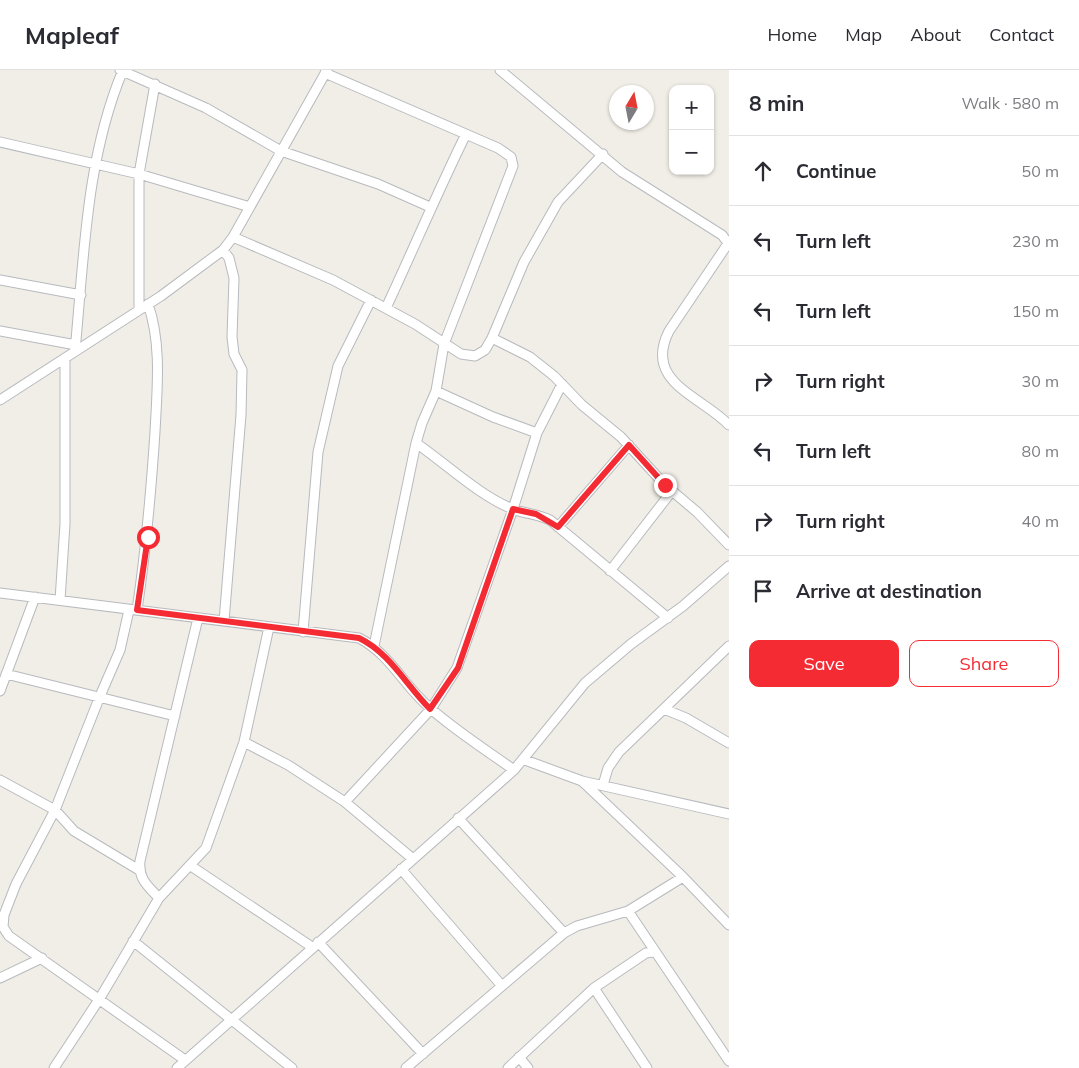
<!DOCTYPE html>
<html lang="en">
<head>
<meta charset="utf-8">
<style>
	body { margin:0; font-family:Mulish,sans-serif; background:#f7f7f7; color:#2b2b33 }
	.controls { position:absolute; right:15px; top:15px; display:grid; overflow:hidden; border-radius:10px; box-shadow:0 1px 4px #0004 }
	.controls button { width:45px; height:45px; display:grid; place-items:center; padding:0; border:0; border-bottom:1px solid #e1e1e2; background:#fff; color:#2b2b33; font:25px sans-serif }
	.compass { position:absolute; left:609px; top:15px; width:45px; height:45px; border-radius:50%; background:#fff; box-shadow:0 1px 4px #0004; rotate:10deg }
	.stop { position:absolute; width:15px; height:15px; margin:-11px; border:4px solid #f42b33; border-radius:50%; background:#fff }
	.stop.end { background:#f42b33; border-color:#fff; box-shadow:0 1px 5px #0008 }
	.list { margin:0; padding:0; list-style:none }
	h2 { display:flex; justify-content:space-between; align-items:center; height:65px; margin:0; padding:0 20px; font-size:21px }
	h2 small { font-size:16px; font-weight:400; color:#7c7c81 }
	.list li { display:grid; grid-template-columns:32px 1fr auto; gap:15px; align-items:center; box-sizing:border-box; height:70px; padding:0 20px; border-top:1px solid #e1e1e2 }
	.list b { display:block; font-size:19px; white-space:nowrap }
	.list em { font-size:16px; font-style:normal; color:#7c7c81 }
	.actions { display:flex; gap:10px; padding:15px 20px }
	.actions a { flex:1; padding:11px 0; border:1px solid #f42b33; border-radius:10px; text-align:center; font-size:18px; color:#f42b33 }
	.actions .main { background:#f42b33; color:#fff }
	.icon { flex:none; width:28px; height:28px; fill:none; stroke:currentColor; stroke-width:2; stroke-linecap:round; stroke-linejoin:round }
	.map { position:relative; flex:none; width:729px; height:998px; overflow:hidden }
	header { display:flex; align-items:center; gap:30px; box-sizing:border-box; height:70px; padding:0 25px; background:#fff; border-bottom:1px solid #e1e1e2 }
	header strong { font-size:24px }
	nav { display:flex; gap:28px; margin-inline-start:auto; font-size:18px }
	main { display:flex }
	aside { flex:1; background:#fff }
	.map>svg:first-child { display:block }
</style>
</head>
<body>
<header>
<strong>Mapleaf</strong>
<nav><a>Home</a><a>Map</a><a>About</a><a>Contact</a></nav>
</header>
<main>
<div class="map">
<svg width="729" height="998" viewBox="0 0 729 998">
	<rect width="100%" height="100%" fill="#f1eee7"/>
	<g fill="none" stroke-linecap="round" stroke-linejoin="round">
		<defs>
			<path id="street" d="M120,0L206,38L281,81L378,114L430,137
				M500,0L622,102L722,165L729,174
				M325,3L498,78L511,87L513,96L444,274L436,321L422,353L416,373L374,576
				M0,72L139,104L250,137
				M233,167L333,210L415,254L461,284L475,286L485,280L492,268L524,192L558,132L603,84
				M729,172L669,261C643,312 701,326 729,355
				M223,180L229,188L234,208L232,267L234,284L242,300L241,345L224,551
				M0,210L81,225
				M386,238C413,180 438,121 466,64
				M139,239V104L155,14
				M0,261L76,275
				M492,268L530,287L554,306L582,335L621,367L665,415L697,442L729,475
				M75,281C84,187 86,88 123,0
				M436,321L493,347L537,363
				M0,330L161,226L223,180L233,167L327,0
				M416,373C445,393 481,427 513,439C526,444 537,444 550,450L668,548
				M558,457L629,375
				M610,501L672,421
				M0,523L359,568C390,584 404,616 430,638C456,661 486,680 514,700
				M60,530L65,454V288
				M129,540L120,580L100,626L55,740L16,814L4,845L3,857L9,866L185,990
				M137,540C146,480 151,422 155,362C157,320 162,274 148,234
				M303,562L318,382L338,296L371,230
				M6,604L175,646
				M0,621L35,527
				M664,639L686,648L729,673
				M244,672L288,695L345,732L413,789
				M525,690L582,711L729,744
				M0,710L55,740L74,761L139,800
				M582,711L683,807L729,855
				M603,715L608,698L619,682L729,576
				M345,732L431,639L457,598L513,439L537,363L562,314
				M458,748L564,863
				M191,796L312,877
				M401,799L502,916
				M159,828C148,816 138,809 140,791L198,548
				M628,841L683,807
				M133,871L292,998
				M318,872L423,984
				M0,908L42,888
				M594,918L647,998
				M519,987L528,998
				M54,998L100,928L159,828L206,778L244,672L269,557
				M177,998L514,700L585,613L631,574L683,536L729,496
				M406,998L564,863L577,856L628,841L729,991
				M508,998L594,918L646,883L653,882"/>
		</defs>
		<use href="#street" stroke="#b7babe" stroke-width="11"/>
		<use href="#street" stroke="#fff" stroke-width="9"/>
	</g>
	<g fill="none" stroke-linecap="round" stroke-linejoin="round">
		<path stroke="#f42b33" stroke-width="6" d="M148,467L137,540L359,568C390,583 406,615 430,639L458,598L513,439L536,444L558,457L629,375L665,415"/>
	</g>
</svg>
<div class="controls">
<button>+</button>
<button>−</button>
</div>
<svg class="compass" viewBox="-18 -18 36 36"><path d="M0-13l5 13h-10z" fill="#e53935"/><path d="M0 13l5-13h-10z" fill="#7c7c81"/></svg>
<div class="stop" style="left:148px;top:467px"></div>
<div class="stop end" style="left:665px;top:415px"></div>
</div>
<aside>
<h2>8 min<small>Walk · 580 m</small></h2>
<ul class="list">
<li><svg class="icon" aria-label="ahead" viewBox="0 0 24 24"><path d="M12 20V5M6 11l6-6 6 6"/></svg><div><b>Continue</b></div><em>50 m</em></li>
<li><svg class="icon" aria-label="left" viewBox="0 0 24 24"><path d="M17 20v-9H6M10 6l-5 5 5 5"/></svg><div><b>Turn left</b></div><em>230 m</em></li>
<li><svg class="icon" aria-label="left" viewBox="0 0 24 24"><path d="M17 20v-9H6M10 6l-5 5 5 5"/></svg><div><b>Turn left</b></div><em>150 m</em></li>
<li><svg class="icon" aria-label="right" viewBox="0 0 24 24"><path d="M7 20v-9h11M14 6l5 5-5 5"/></svg><div><b>Turn right</b></div><em>30 m</em></li>
<li><svg class="icon" aria-label="left" viewBox="0 0 24 24"><path d="M17 20v-9H6M10 6l-5 5 5 5"/></svg><div><b>Turn left</b></div><em>80 m</em></li>
<li><svg class="icon" aria-label="right" viewBox="0 0 24 24"><path d="M7 20v-9h11M14 6l5 5-5 5"/></svg><div><b>Turn right</b></div><em>40 m</em></li>
<li><svg class="icon" aria-label="arrive" viewBox="0 0 24 24"><path d="M6 21V4h12l-3 4 3 4H6"/></svg><div><b>Arrive at destination</b></div></li>
</ul>
<div class="actions"><a class="main">Save</a><a>Share</a></div>
</aside>
</main>
</body>
</html>
